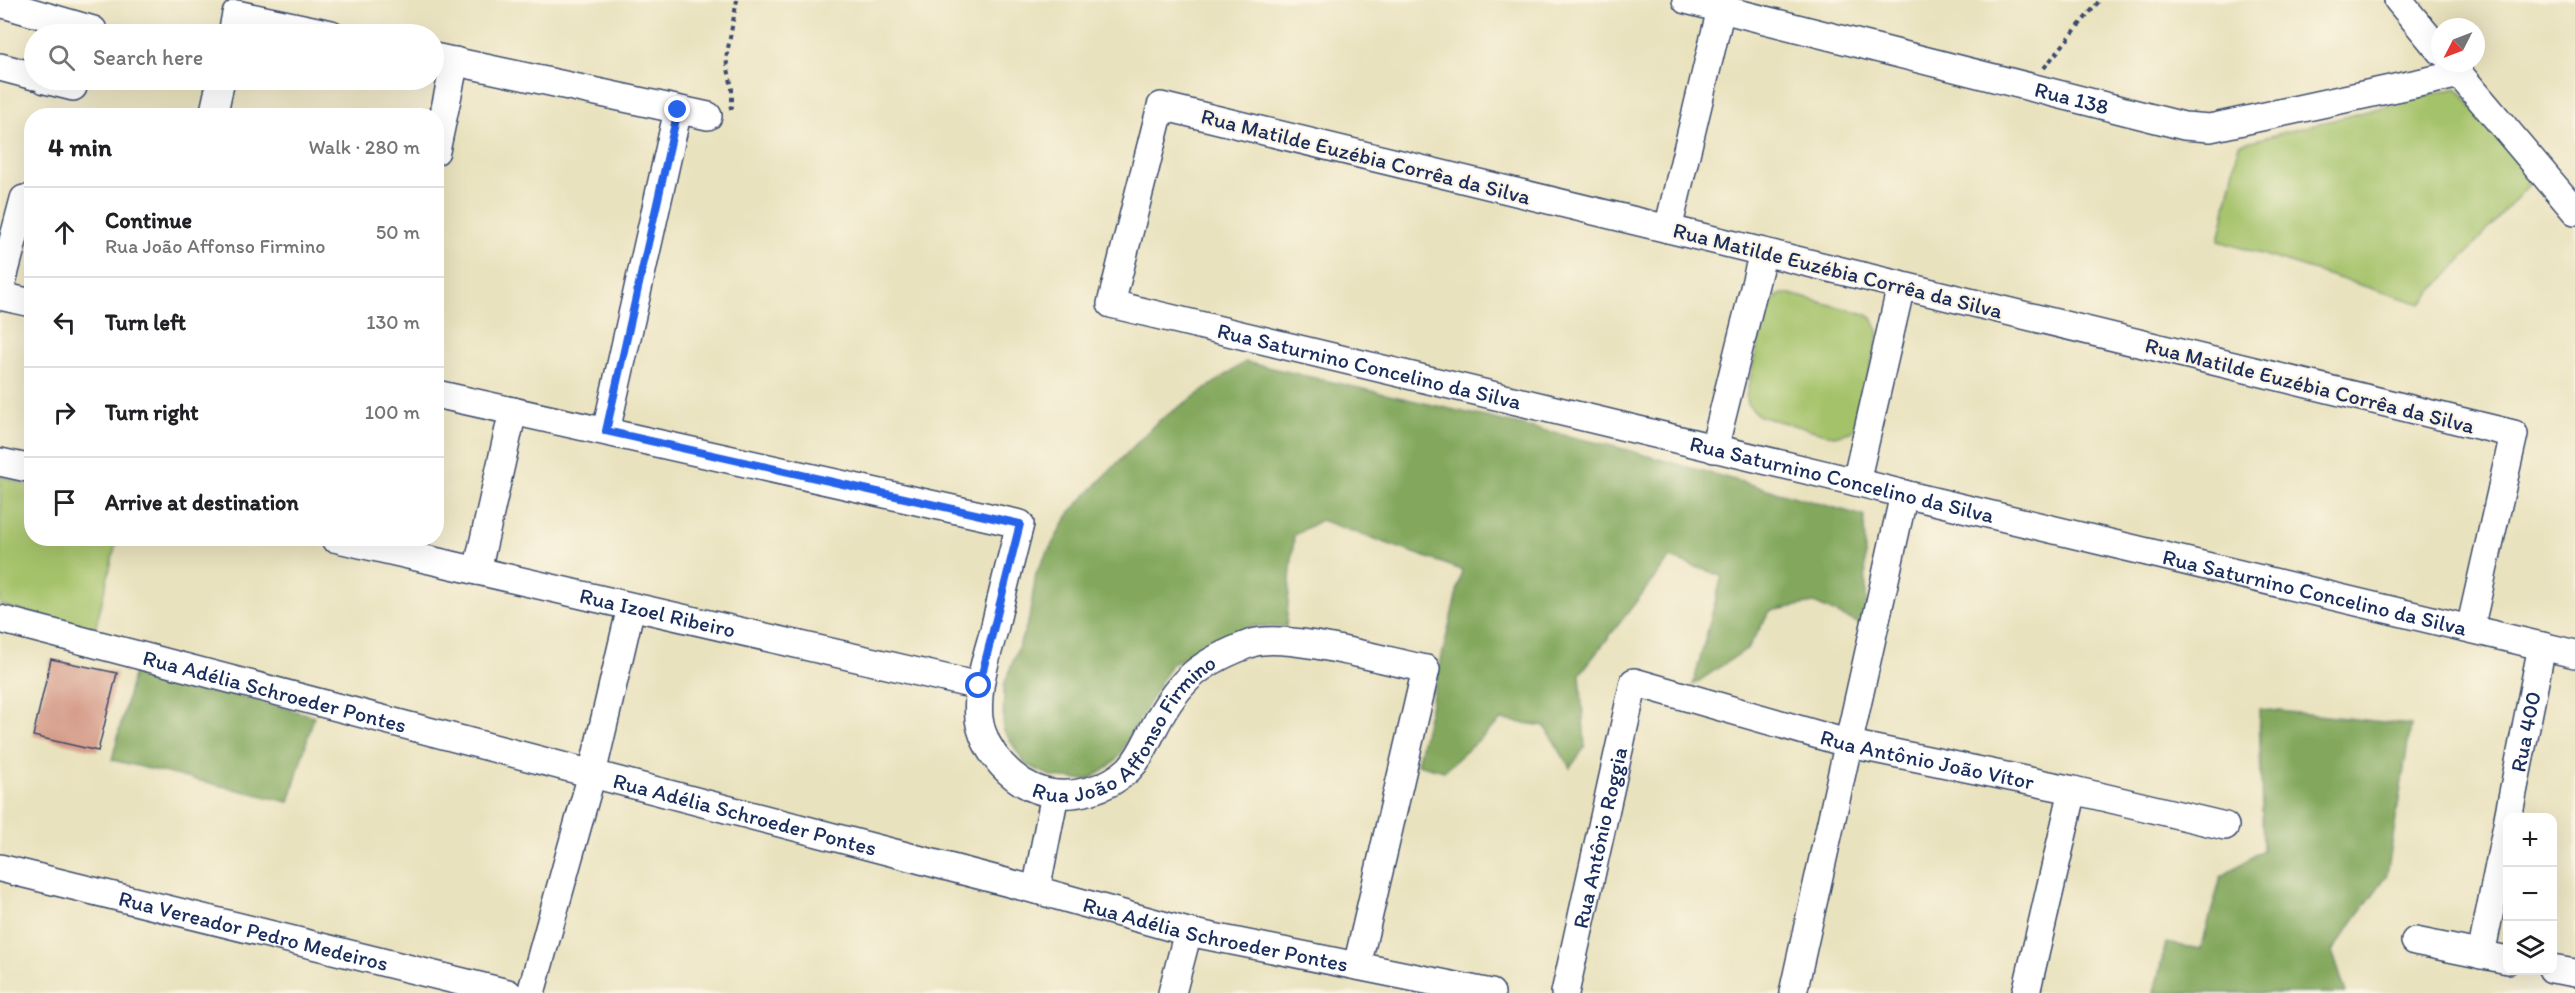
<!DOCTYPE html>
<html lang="en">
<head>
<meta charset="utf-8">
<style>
	body { margin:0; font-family:Itim,sans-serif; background:#f2f2f2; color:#202124 }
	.controls { position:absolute; right:18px; bottom:18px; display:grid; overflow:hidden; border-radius:12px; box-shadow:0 6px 24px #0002 }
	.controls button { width:54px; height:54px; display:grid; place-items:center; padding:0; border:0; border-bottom:2px solid #e0e0e0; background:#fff; color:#202124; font:30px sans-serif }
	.compass { position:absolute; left:2431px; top:18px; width:54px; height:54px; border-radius:50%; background:#fff; box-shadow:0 6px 24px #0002; rotate:228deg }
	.stop { position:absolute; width:18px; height:18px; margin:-14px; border:4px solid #2563eb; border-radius:50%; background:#fff }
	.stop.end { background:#2563eb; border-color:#fff; box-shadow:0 2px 6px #0008 }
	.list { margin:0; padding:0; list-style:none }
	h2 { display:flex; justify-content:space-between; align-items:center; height:78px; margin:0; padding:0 24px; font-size:26px }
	h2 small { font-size:20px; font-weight:400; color:#757577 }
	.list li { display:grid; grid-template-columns:39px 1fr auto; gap:18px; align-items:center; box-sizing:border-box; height:90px; padding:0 24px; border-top:2px solid #e0e0e0 }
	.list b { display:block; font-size:22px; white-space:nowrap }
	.list p { margin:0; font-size:20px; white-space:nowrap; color:#757577 }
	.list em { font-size:20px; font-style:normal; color:#757577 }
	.icon { flex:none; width:33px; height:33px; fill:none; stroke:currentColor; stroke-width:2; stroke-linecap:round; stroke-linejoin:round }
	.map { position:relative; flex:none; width:2575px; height:993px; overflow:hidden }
	.search { position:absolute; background:#fff; box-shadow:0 6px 24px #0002; left:24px; top:24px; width:420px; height:66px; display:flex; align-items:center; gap:15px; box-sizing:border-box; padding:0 21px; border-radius:33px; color:#757577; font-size:22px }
	.panel { position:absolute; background:#fff; box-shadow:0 6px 24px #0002; left:24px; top:108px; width:420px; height:438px; border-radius:24px }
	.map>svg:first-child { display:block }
</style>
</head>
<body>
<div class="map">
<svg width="2575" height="993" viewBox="0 0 2575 993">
	<rect width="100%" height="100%" fill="#fcf5e5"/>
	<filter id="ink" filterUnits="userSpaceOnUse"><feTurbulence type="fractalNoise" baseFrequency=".0167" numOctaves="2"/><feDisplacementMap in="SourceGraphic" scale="12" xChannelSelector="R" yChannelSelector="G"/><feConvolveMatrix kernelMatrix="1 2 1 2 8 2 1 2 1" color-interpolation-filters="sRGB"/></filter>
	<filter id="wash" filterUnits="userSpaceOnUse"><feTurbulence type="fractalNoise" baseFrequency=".008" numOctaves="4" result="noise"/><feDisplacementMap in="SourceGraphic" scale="24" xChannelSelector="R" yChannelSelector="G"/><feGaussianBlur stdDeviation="1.35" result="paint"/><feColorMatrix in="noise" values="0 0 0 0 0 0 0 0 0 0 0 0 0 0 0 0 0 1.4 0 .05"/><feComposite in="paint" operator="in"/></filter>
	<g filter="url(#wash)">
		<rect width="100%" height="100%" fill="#e9e2be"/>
		<path fill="#a4c269" stroke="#607864" stroke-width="1.5" d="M2457,88L2533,180L2421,304L2219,241L2239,144Z
			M1782,294H1790L1865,314L1872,318L1879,333L1856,427L1850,432L1834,436L1759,416L1747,404L1746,397L1765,311L1774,298Z
			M0,476L31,486L32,538L117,539L95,630L0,605Z"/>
		<path fill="#83a85d" stroke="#4f6c5e" stroke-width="1.5" d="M1245,362L1616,447L1864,516L1867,627L1814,603L1770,611L1748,648L1693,685L1722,576L1670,558L1580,674L1585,747L1570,768L1545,726L1501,720L1444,771L1417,764L1462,570L1321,520L1294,535L1286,627L1252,626L1171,664L1117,759L1103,771L1087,780L1053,777L1025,764L1003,729L1004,685L1029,619L1036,573L1070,512L1157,422Z
			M135,667L314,716L289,802L112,760Z
			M2259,709L2411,725L2387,875L2332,951L2346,993H2154L2166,943L2201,949L2221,877L2263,850Z"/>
		<g id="blocks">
			<path fill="#d49a87" d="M51,659L117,673L98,751L33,736Z"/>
		</g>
	</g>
	<g filter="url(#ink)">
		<use href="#blocks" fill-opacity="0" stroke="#3a4a6c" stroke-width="1.5"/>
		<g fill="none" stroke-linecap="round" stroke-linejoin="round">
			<defs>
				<g id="minor">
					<path id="s1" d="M1686,0L2184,126L2210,128L2460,74"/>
					<path d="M2398,0L2440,51"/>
					<path d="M0,3L93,30"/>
					<path d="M232,34L236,14L331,34"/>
					<path d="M434,57L708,116"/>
					<path d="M2450,63L2575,211"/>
					<path d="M0,67L34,76"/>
					<path d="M45,80L73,87"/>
					<path d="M213,116L221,80"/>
					<path d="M436,151L455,61"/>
					<path d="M1668,229L1721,9"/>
					<path d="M0,290L24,199"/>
					<path d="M0,296L32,303"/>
					<path id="s2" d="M436,394L1020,524C1011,559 1002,594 994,630C986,658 976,688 979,719C984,752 1013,784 1045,792C1074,799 1108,789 1129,769C1141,757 1147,740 1155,726C1179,679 1202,661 1252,643C1285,632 1387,661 1426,669L1357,966"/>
					<path d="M606,431L678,110"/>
					<path d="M1714,449L1763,252"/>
					<path d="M0,462L32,469"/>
					<path d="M1856,482L1901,286"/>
					<path id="s3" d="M334,538L979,686"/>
					<path d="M477,571L513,411"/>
					<path id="s4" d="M0,619L1036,890L1188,932L1491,993"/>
					<path id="s5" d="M2470,629L2514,434L1161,106L1111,304L1856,482L1904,494L2575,654"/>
					<path id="s6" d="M2508,818L2542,646"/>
					<path id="s7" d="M0,868L508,993"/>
					<path d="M1036,890L1055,794"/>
					<path d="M2415,941L2508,960"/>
					<path d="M2481,955L2508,820"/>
					<path d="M2552,969L2575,973"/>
					<path d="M531,993L592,774L631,607"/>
					<path d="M1172,993L1188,932"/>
					<path id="s8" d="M1565,993L1634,682L1850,744L2073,790L2225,826"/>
					<path d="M1793,993L1904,494"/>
					<path d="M2026,993L2073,790"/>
				</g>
			</defs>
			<use href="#minor" stroke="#3a4a6c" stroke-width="30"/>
			<path stroke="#3a4a6c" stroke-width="4" stroke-dasharray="4.5 4.5" stroke-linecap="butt" d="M2044,68L2100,0
				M729,108L732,107V88L726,59L737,0"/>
			<use href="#minor" stroke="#fff" stroke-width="27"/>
		</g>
	</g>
	<g fill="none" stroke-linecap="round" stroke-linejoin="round" filter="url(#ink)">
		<path stroke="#2563eb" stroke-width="8" d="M678,110L606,431L1020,524L979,686"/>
	</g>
	<g text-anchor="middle" stroke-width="4.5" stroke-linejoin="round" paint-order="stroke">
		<g font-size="22" fill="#1b2f5e" stroke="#fcf5e5">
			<text dy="8" stroke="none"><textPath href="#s1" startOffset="398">Rua 138</textPath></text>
			<text transform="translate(1366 156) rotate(14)" y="8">Rua Matilde Euzébia Corrêa da Silva</text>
			<text transform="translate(1838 270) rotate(14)" y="8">Rua Matilde Euzébia Corrêa da Silva</text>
			<text dy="8" stroke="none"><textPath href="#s5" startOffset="2062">Rua Saturnino Concelino da Silva</textPath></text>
			<text transform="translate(2310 385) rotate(14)" y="8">Rua Matilde Euzébia Corrêa da Silva</text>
			<text dy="8" stroke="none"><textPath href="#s5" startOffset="2548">Rua Saturnino Concelino da Silva</textPath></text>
			<text dy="8" stroke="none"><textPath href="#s5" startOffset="3034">Rua Saturnino Concelino da Silva</textPath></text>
			<text dy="8" stroke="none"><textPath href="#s3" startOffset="332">Rua Izoel Ribeiro</textPath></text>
			<text dy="8" stroke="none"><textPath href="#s4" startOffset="284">Rua Adélia Schroeder Pontes</textPath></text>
			<text dy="8" stroke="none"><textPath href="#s2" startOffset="1011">Rua João Affonso Firmino</textPath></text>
			<text dy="8" stroke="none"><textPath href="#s6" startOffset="88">Rua 400</textPath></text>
			<text dy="8" stroke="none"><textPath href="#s8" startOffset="622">Rua Antônio João Vítor</textPath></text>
			<text dy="8" stroke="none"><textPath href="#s4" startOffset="770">Rua Adélia Schroeder Pontes</textPath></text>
			<text dy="8" stroke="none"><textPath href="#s8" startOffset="159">Rua Antônio Roggia</textPath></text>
			<text dy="8" stroke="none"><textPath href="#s7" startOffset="261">Rua Vereador Pedro Medeiros</textPath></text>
			<text dy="8" stroke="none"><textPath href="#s4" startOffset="1256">Rua Adélia Schroeder Pontes</textPath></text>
		</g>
	</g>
</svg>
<div class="controls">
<button>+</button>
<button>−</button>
<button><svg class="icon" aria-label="layers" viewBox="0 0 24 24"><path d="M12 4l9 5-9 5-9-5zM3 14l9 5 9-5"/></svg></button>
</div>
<svg class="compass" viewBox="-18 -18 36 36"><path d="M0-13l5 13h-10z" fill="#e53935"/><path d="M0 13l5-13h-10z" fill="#757577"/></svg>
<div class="stop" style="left:979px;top:686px"></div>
<div class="stop end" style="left:678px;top:110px"></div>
<div class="search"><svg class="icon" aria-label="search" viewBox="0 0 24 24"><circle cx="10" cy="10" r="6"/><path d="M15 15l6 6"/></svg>Search here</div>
<section class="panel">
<h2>4 min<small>Walk · 280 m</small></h2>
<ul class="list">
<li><svg class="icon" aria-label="ahead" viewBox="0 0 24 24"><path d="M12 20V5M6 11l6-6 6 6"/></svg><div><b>Continue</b><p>Rua João Affonso Firmino</p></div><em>50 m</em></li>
<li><svg class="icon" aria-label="left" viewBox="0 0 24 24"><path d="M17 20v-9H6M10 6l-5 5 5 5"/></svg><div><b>Turn left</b></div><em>130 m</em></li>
<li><svg class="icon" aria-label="right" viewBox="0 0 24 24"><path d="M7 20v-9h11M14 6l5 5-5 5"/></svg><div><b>Turn right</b></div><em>100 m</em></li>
<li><svg class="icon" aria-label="arrive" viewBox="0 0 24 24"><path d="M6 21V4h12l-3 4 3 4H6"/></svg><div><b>Arrive at destination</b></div></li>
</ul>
</section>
</div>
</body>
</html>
